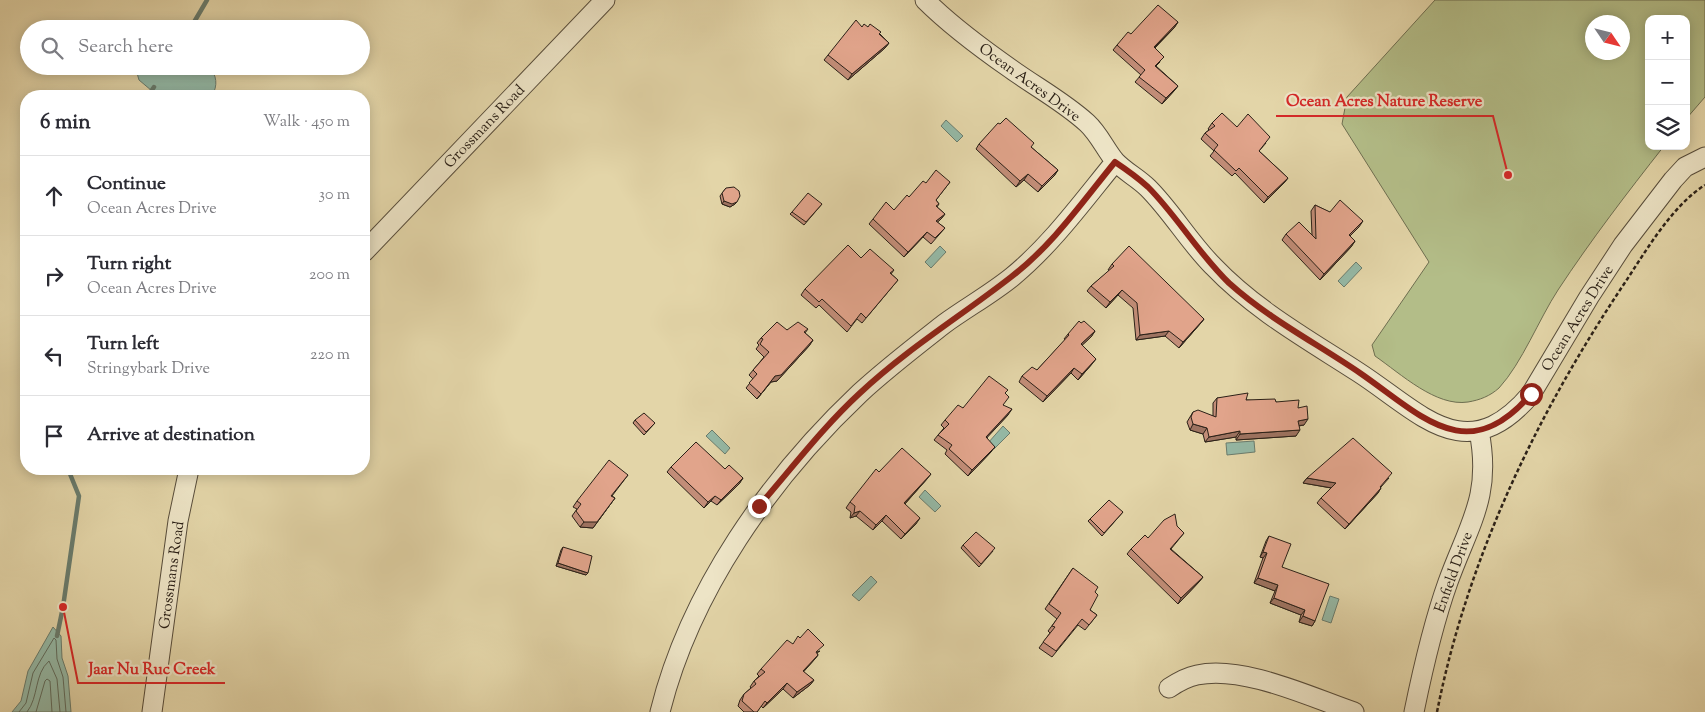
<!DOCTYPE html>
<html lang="en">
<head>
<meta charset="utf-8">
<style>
	body { margin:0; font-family:"Sorts Mill Goudy",serif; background:#f2f2f3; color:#2b2b33 }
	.controls { position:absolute; right:15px; top:15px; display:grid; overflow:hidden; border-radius:10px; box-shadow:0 2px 12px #0003 }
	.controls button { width:45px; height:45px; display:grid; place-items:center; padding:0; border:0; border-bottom:1px solid #e1e1e2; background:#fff; color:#2b2b33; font:25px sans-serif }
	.compass { position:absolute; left:1585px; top:15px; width:45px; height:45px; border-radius:50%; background:#fff; box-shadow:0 2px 12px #0003; rotate:125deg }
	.stop { position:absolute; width:15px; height:15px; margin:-11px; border:4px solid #8f2418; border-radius:50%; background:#fff }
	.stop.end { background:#8f2418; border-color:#fff; box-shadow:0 1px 5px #0008 }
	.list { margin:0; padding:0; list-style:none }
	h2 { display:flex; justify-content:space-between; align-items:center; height:65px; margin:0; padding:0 20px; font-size:21px }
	h2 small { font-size:16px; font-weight:400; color:#7c7c81 }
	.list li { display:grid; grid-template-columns:32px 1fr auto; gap:15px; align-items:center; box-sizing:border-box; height:80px; padding:0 20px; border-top:1px solid #e1e1e2 }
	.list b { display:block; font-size:19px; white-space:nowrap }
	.list p { margin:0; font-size:16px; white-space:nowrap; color:#7c7c81 }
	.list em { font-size:16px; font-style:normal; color:#7c7c81 }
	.icon { flex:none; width:28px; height:28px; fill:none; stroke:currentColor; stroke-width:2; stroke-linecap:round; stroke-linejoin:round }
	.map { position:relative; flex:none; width:1705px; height:712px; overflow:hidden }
	.search { position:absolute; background:#fff; box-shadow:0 2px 12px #0003; left:20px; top:20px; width:350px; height:55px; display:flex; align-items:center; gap:12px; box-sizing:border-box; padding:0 18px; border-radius:28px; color:#7c7c81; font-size:19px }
	.panel { position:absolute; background:#fff; box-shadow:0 2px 12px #0003; left:20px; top:90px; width:350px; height:385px; border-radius:20px }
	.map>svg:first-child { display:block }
</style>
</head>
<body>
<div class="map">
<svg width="1705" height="712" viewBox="0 0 1705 712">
	<rect width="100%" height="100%" fill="#e3d5a8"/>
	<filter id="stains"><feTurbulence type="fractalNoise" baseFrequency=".004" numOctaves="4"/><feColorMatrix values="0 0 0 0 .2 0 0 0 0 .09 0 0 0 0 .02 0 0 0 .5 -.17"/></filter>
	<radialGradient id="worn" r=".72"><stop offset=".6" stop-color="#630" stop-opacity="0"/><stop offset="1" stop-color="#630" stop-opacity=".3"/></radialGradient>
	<path fill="#b3bd88" stroke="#6e6e50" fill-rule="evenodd" d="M1435,0H1705V97L1686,119V19H1649V146H1664C1627,193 1591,240 1558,290C1539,319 1522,363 1499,388C1490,396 1480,400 1468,402C1436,407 1401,374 1375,356L1372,345L1429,262L1342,124L1347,97ZM1592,22H1622V52H1592Z"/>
	<path fill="#95b9a6" stroke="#6a7c6d" d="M135,66H209C217,76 218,85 212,96H158L139,80Z
		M946,120L963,136L957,142L941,126Z
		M940,246L946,252L931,268L925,262Z
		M1356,262L1362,268L1344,287L1338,281Z
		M1003,426L1010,433L994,449L988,443Z
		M712,430L730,448L725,454L706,436Z
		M1254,441L1255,452L1227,455L1226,443Z
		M925,490L941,506L935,512L919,497Z
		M871,576L877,582L859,601L852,595Z
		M1330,596L1339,599L1331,623L1322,620Z
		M53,627L61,636L62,658L68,676L71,712H12L21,701L28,671Z"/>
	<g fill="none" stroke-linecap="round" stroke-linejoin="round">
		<path stroke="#606c5e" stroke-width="1" d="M19,712L26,703L33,673L54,638L56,640L57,659L63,677L66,712
			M27,712C39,697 34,674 49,661L57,679L60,712
			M36,712L45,681L47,679L50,681L52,712"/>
		<path stroke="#6a7c6d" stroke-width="4.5" d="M190,29L207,0
			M148,96L154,87
			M57,636L63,607L79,496L68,469"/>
		<defs>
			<path id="minor" d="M925,0C951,26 981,48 1011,69C1036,87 1064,102 1087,123C1099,134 1105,149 1115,161C1124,171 1138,178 1148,188C1172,212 1189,242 1213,266C1255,310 1307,339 1358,372C1420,412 1466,471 1531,394L1589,297L1623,245L1673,180L1685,167L1705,157
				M364,252L605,0
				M1169,688C1178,682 1187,677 1197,675C1243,665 1310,697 1354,712
				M152,712L178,521L189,469
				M660,712C690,591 770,478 860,393C886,369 916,346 944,324C966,308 991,294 1012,277C1052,244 1083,201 1115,162
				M1414,712C1423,668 1433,624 1448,582C1469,524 1492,496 1479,431"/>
		</defs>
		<use href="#minor" stroke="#584d3b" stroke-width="21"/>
		<path stroke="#2a2017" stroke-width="2.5" stroke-dasharray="4 2.5" stroke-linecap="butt" d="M1437,712C1468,556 1538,412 1626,281C1647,249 1673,205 1705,185"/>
		<use href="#minor" stroke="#ede4c6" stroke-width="19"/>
	</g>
	<path fill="#c28d78" stroke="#2a2017" d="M1178,22L1174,28L1155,48L1160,62L1156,66L1178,86L1174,91L1162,104L1135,82L1141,75L1113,50L1117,45L1131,34Z
		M868,27L880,34L889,43L885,48L848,80L824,60L828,55Z
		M1212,123L1237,127L1266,143L1259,151L1288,178L1284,183L1264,203L1235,173L1232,176L1210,156L1214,151L1201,139L1205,133L1209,130L1208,129Z
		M1000,124L1031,147L1058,170L1054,176L1038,192L1024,180L1016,187L976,149L979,144Z
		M950,182L936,200L939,204L937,207L945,214L941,219L937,222L945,228L931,244L923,237L904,257L869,224L873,219L894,210L909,197L926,183Z
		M726,188L735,204L730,207L722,204L720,196Z
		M822,204L804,225L790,214L792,212Z
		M1315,205L1359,227L1349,236L1355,241L1351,247L1320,280L1282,240L1286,234L1312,235L1311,211Z
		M861,258L894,270L891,274L898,280L862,323L857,319L847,332L819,305L816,308L801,295L805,289Z
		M1112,264L1204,319L1200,324L1179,348L1165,336L1136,340L1133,308L1118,295L1106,308L1087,291L1091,286L1109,271L1108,270Z
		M808,329L805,333L813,340L809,346L777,381L771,382L757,399L746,388L753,379L749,375L764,357L756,349L759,345L757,343L761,338L787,330Z
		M1095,331L1091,337L1082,345L1092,364L1078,380L1071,373L1043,402L1019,382L1022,376L1037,370L1065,340L1064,339L1068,334Z
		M1006,394L1003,405L1008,415L987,437L991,452L968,476L945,454L947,450L934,440L938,435L944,428L941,425L945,420L963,408Z
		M1217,398L1276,402L1298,408L1304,425L1299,426L1296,436L1236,440V437L1205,442L1203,434L1190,430L1187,422L1193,412L1213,416V403Z
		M635,420L655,423L644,435L633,423Z
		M671,467L725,469L743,478L739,484L717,505L711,501L704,508L667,472Z
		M879,472L927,479L905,504L916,524L901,539L882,521L873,530L856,516L850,518L851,512L846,508L850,502Z
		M628,475L612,496L615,498L593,528L580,527L572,516L577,509L573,507L577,501Z
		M1307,478H1389L1381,487L1378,493L1345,529L1317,503L1321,498L1331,488L1303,483Z
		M1123,512L1102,536L1088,521L1090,519Z
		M1177,526L1184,533L1171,549L1203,577L1199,582L1178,604L1127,554L1131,549Z
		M1269,536L1282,567L1315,621L1312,626L1299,622L1301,615L1270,603L1275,591L1254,583L1263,558L1260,557L1266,541Z
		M963,545L993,551L979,567L961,548Z
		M563,547L586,575L556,566L561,550Z
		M1073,568L1095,592L1090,610L1097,615L1085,630L1078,625L1052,657L1039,648L1050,633L1048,631L1057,619L1045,609Z
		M820,651L817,653L818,655L814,660L803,672L814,680L810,685L793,698L783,689L763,708L761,706L757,712H744L738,706L740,700L744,694L751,688L750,687L754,681L759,676L757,674L761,669Z"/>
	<path fill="#9e7361" stroke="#2a2017" d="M1178,22L1174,28L1150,52L1154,47Z
		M889,43L885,48L848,80L852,74Z
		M1178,86L1174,91L1162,104L1166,98Z
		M1058,170L1054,176L1038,192L1042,186Z
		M1028,174L1024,180L1016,187L1020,181Z
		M1288,178L1284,183L1264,203L1268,197Z
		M724,201L737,202L735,204L730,207L722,204Z
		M945,214L941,219L932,227L936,221Z
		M1363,221L1359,227L1345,241L1349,235Z
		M927,232L923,237L904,257L908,252Z
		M1355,241L1351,247L1320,280L1324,274Z
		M1122,290L1118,295L1106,308L1110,302Z
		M1204,319L1200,324L1179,348L1183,342Z
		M1095,331L1091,337L1077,350L1081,344Z
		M1169,331L1165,336L1136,340L1140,335Z
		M813,340L809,346L777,381L771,382L757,399L775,376Z
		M1096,359L1092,364L1078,380L1082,374Z
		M1074,368L1071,373L1043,402L1047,396Z
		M1012,409L1008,415L983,442L986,437Z
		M1308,419L1304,425L1294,426L1298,421Z
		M1193,424L1207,428L1203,434L1190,430Z
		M1300,430L1296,436L1236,440L1240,434Z
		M1240,431L1236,437L1205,442L1209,437Z
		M995,447L991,452L968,476L972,470Z
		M931,474L927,479L900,509L904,503Z
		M743,478L739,484L717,505L721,500Z
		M1307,478L1336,483L1332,488L1303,483Z
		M1381,488L1378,493L1345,529L1349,524Z
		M715,496L711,501L704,508L708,502Z
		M615,498L593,528L580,527L584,522Z
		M860,511L856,516L850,518L854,513Z
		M886,515L882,521L873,530L876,525Z
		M920,518L916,524L901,539L905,534Z
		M1263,552L1267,553L1263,558L1260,557Z
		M558,563L588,573L586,575L556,566Z
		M1203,577L1199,582L1178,604L1181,598Z
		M1258,578L1278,585L1275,591L1254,583Z
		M1274,598L1305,610L1301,615L1270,603Z
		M1303,616L1315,621L1312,626L1299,622Z
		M818,655L814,660L799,677L803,671Z
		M814,680L810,685L793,698L797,692Z
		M787,683L783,689L763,708L767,703Z"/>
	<path fill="#e1a48b" stroke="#2a2017" d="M1158,5L1178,22L1154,47L1164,57L1155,66L1178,86L1166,98L1139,77L1145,70L1117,45L1128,32L1131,34Z
		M856,20L862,27L864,24L868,27L870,24L881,32L879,34L889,43L852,74L828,55Z
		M1222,113L1237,127L1248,114L1270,137L1259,151L1288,178L1268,197L1239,168L1236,171L1214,150L1218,145L1205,133L1215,126L1212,123Z
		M1006,118L1034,143L1031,147L1058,170L1042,186L1028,174L1020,181L979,144L998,123L1000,124Z
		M936,170L950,182L936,200L939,204L936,206L945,214L936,221L945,228L935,238L927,232L908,252L873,219L886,202L894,210L907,195L909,197L923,181L926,183Z
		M734,187L739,191L740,196L737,202L732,204L724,201L722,193L726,188Z
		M808,193L822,204L806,222L792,212Z
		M1340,200L1363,221L1349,235L1355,241L1324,274L1286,234L1299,222L1316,239L1315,205L1330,212Z
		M848,245L861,258L870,249L894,270L890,273L898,280L866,318L861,313L851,326L822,299L819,302L805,289Z
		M1129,246L1204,319L1183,342L1169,331L1140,335L1137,303L1122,290L1110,302L1091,286L1114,266L1112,264Z
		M1079,321L1081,323L1084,321L1095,331L1081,344L1096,359L1082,374L1074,368L1047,396L1022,376L1032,367L1037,370L1069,335L1068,334Z
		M777,322L787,330L798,322L808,329L804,332L813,340L781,375L775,376L761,394L749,383L757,374L753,370L769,352L760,344L763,339L761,338Z
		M989,376L1008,390L1005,393L1009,397L1003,405L1012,409L986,437L995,447L972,470L949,449L952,445L938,435L949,424L945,420L958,405L963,408Z
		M1248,393L1246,400L1275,399L1276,402L1299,400L1298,408L1307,406L1308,419L1298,421L1300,430L1240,434V431L1209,437L1207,428L1193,424L1191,417L1193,412L1198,410L1216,417L1217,398Z
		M644,413L655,423L646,432L635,420Z
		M1353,438L1392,473L1380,487L1381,488L1349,524L1321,498L1336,483L1307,478Z
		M696,442L725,469L729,465L743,478L721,500L715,496L708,502L671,467Z
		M902,448L931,474L904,503L920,518L905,534L886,515L876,525L860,511L854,513L855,506L850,502L876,469L879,472Z
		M609,460L628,475L611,496L615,498L597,522H584L576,511L581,504L577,501Z
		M1109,500L1123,512L1104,533L1090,519Z
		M1175,514L1177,526L1184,533L1170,549L1203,577L1181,598L1131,549L1145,535L1148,538L1164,520Z
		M976,532L995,548L981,564L963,545Z
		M1269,536L1291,544L1282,567L1329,584L1315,621L1303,616L1305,610L1274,598L1278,585L1258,578L1267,553L1263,552Z
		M563,547L592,556L588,573L558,563Z
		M1073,568L1098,587L1095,592L1098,595L1090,610L1097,615L1089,625L1082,619L1056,651L1043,642L1055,627L1052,626L1061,613L1049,604Z
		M808,629L824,645L816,652L818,655L803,671L814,680L797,692L787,683L767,703L765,701L757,712H754L742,701L744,694L756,684L754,681L765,672L761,669L787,640L793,644L798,636L800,638Z"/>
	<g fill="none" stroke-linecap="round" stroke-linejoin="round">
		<path stroke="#8f2418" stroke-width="6" d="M759,506C792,468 823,427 860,393C907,349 961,316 1011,277C1052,246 1083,201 1115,162C1127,170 1138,178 1148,187C1177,216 1198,253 1229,283C1269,319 1316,343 1360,373C1421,415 1467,469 1531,394"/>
	</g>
	<g text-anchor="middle" stroke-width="4.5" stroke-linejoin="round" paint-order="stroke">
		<g font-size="15" fill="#2a2017" stroke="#ede4c6">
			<text transform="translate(1030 82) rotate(36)" y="5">Ocean Acres Drive</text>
			<text transform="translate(484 126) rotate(-46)" y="5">Grossmans Road</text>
			<text transform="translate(1577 318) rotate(-58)" y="5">Ocean Acres Drive</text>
			<text transform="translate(1453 572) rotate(-70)" y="5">Enfield Drive</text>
			<text transform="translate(171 575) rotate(-82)" y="5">Grossmans Road</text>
		</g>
	</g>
	<path fill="none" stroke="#d62828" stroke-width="2" d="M1508 175L1493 116H1276M63 607L78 683H225"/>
	<g fill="#d62828" stroke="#ede4c6" stroke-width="2">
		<circle cx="1508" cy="175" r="5"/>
		<circle cx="63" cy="607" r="5"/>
	</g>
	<g font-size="16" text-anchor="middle" font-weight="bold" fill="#d62828" stroke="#ede4c6" stroke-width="4.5" stroke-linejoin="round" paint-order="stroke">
		<text x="1384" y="106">Ocean Acres Nature Reserve</text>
		<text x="152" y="674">Jaar Nu Ruc Creek</text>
	</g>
	<rect width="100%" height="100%" filter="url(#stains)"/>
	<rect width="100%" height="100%" fill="url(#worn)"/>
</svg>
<div class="controls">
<button>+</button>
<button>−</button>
<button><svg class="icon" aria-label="layers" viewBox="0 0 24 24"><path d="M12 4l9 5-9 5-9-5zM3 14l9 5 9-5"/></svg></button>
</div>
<svg class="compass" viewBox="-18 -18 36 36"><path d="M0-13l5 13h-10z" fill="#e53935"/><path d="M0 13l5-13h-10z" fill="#7c7c81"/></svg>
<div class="stop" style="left:1531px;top:394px"></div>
<div class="stop end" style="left:759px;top:506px"></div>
<div class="search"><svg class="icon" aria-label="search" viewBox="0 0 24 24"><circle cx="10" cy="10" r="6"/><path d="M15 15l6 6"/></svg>Search here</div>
<section class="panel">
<h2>6 min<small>Walk · 450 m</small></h2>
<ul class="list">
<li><svg class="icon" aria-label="ahead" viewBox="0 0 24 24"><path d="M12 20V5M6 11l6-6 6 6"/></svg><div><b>Continue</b><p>Ocean Acres Drive</p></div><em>30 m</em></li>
<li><svg class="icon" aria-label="right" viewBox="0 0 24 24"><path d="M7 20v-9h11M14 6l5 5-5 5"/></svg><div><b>Turn right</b><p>Ocean Acres Drive</p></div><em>200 m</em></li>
<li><svg class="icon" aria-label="left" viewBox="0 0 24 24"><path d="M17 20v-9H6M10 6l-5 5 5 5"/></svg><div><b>Turn left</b><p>Stringybark Drive</p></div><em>220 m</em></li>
<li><svg class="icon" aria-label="arrive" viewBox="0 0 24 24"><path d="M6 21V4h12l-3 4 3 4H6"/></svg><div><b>Arrive at destination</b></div></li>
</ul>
</section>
</div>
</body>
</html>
